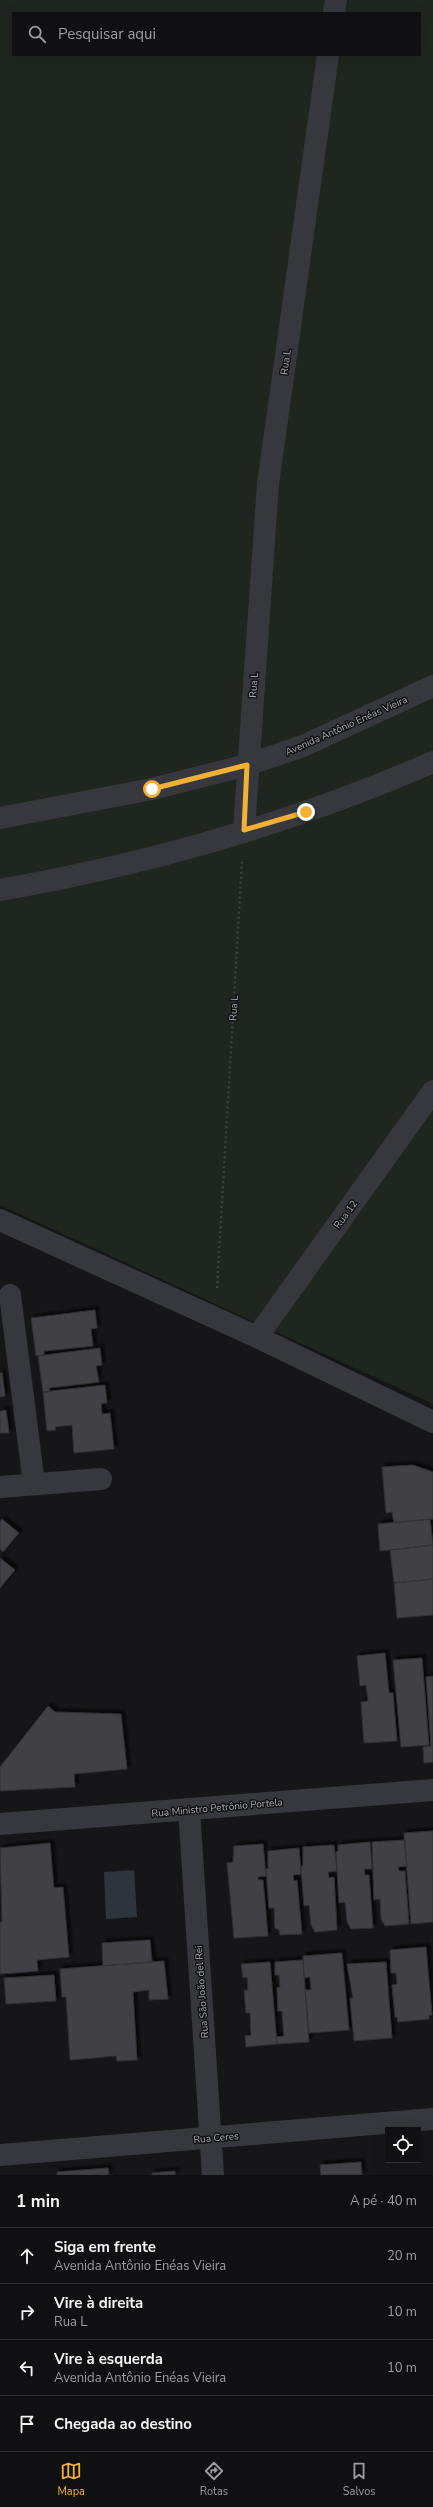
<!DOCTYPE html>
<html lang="pt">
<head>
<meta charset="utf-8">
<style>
	body { margin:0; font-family:"Nunito Sans",sans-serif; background:#1e1e20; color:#f1f3f6 }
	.controls { position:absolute; right:12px; bottom:12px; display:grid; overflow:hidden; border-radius:0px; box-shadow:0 4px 16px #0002 }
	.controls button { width:36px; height:36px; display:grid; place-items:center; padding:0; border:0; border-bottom:1px solid #303032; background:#101012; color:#f1f3f6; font:20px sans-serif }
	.stop { position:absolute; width:12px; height:12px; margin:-9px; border:3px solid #f2b134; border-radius:50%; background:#fff }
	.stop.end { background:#f2b134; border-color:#fff; box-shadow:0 1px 4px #0008 }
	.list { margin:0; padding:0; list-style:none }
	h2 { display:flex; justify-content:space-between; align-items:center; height:52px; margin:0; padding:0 16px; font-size:17px }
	h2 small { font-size:13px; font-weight:400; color:#9c9d9f }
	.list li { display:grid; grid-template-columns:26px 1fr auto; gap:12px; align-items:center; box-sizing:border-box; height:56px; padding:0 16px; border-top:1px solid #303032 }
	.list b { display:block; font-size:15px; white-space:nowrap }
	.list p { margin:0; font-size:13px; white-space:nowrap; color:#9c9d9f }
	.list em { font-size:13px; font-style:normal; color:#9c9d9f }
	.icon { flex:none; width:22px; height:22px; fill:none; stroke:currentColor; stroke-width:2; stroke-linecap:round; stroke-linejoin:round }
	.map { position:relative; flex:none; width:433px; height:2175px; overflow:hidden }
	.search { position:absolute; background:#101012; box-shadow:0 4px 16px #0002; left:12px; right:12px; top:12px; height:44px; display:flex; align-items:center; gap:10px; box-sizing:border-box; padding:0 14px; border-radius:0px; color:#9c9d9f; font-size:15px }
	.sheet { height:276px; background:#101012 }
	nav { display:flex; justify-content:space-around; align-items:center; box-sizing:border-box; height:56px; border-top:1px solid #303032; background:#101012; font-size:11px; color:#9c9d9f }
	nav a { display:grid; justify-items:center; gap:2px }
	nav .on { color:#f2b134 }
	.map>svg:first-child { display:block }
</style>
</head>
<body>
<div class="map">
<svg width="433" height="2175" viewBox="0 0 433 2175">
	<defs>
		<filter id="shadow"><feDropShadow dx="3.5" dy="-3.5" stdDeviation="1" flood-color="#0009"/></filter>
	</defs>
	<rect width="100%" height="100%" fill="#161618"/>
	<path fill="#1e261f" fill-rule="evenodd" d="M0,0H433V1404L0,1205ZM13,13H420V55H13Z"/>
	<path fill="#2c353c" d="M134,1870L137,1917L106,1919L104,1872Z"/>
	<path fill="#404145" stroke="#303034" filter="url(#shadow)" d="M95,1310L97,1328L91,1329L93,1346L44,1351V1355L36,1356L31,1318Z
		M100,1348L102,1365L96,1366L99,1382L49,1388L50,1392H43L38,1356Z
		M0,1373H2L5,1396L0,1397Z
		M105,1385L107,1403L101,1404L102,1414L110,1413L114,1449L74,1453L72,1425L55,1427L56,1430L47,1431L43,1392Z
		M6,1410L9,1433H0V1411Z
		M413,1465L433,1472V1519L394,1523L392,1512L386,1513L382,1467Z
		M2,1519L19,1533L3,1552L0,1549V1522Z
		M430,1519L433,1545L380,1551L378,1524Z
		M433,1545V1579L394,1583L390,1550Z
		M0,1558L15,1570L0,1588Z
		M433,1579V1615L397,1618L394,1583Z
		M385,1653L389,1693H393L397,1741L364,1743L361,1702L368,1701L366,1685L360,1686L357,1656Z
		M422,1658L429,1745L401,1747L393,1660Z
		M433,1676V1762L424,1763L423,1747L431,1746L426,1677Z
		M48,1706L55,1712L121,1714L127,1769L74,1774L75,1787L0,1791V1767Z
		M433,1831V1922L411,1924L404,1833Z
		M405,1840L407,1866L398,1867L399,1871H405L409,1924L385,1926L381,1919L380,1899L374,1900L372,1842Z
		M370,1842L372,1869H364L365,1875H369L373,1928L351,1929L347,1922L345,1902L339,1903L336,1852L338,1851V1845Z
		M50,1843L54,1888L63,1887L69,1957L37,1960L38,1971L0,1974V1922H2L0,1848Z
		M263,1844L266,1876L258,1877V1880H263L268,1936L234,1938L227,1863L233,1862L234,1846Z
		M334,1845L337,1871L328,1872L329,1878L334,1877L337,1930L315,1932L311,1925L309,1905L304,1906L301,1866H303V1847Z
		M299,1848L301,1874L293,1875L294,1881L297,1880L302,1934L280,1935L279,1930L275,1928L274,1908H269L266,1869H268V1851Z
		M150,1940L152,1962L103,1966L102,1943Z
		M426,1947L432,2015H429V2019L398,2022L397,2017H395L392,1985L397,1984L396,1973H391L390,1950Z
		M342,1953L349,2030L309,2033L305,1990H311L310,1977L304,1978L303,1956Z
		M303,1960L309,2042L277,2044L276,2037L284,2036L282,2011H278L277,1988L280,1987L279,1975H275V1962Z
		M164,1961L168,1999L149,2000V1990L133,1992L137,2060L117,2061L116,2056L70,2060L66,1997H62L60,1969Z
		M270,1962L277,2044L246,2047L245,2036L251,2035L250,2013H246L244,1990H248L247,1977L243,1978L241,1964Z
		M386,1962L392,2038L354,2041L350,1998H353L347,1964Z
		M54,1975L56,2001L6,2004L4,1978Z
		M361,2162L362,2175H321L320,2165Z
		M108,2168L109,2175H57V2172Z
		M175,2171V2175H152V2173Z"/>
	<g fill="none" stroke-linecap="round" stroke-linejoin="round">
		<path stroke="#3d3f44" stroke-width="2.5" stroke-dasharray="2 3" stroke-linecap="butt" d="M217,1288L242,861"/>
		<path stroke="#37383d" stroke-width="22" d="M334,13L336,0
			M0,818L152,789L247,765L303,746L433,686
			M244,830L268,484L328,55
			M0,890C148,864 296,822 433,762
			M0,1220L257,1337L433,1422
			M10,1295L34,1484
			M257,1337L433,1091
			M0,1487L101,1479
			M189,1809L213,2175
			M0,1824L433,1790
			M0,2155L433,2119"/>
	</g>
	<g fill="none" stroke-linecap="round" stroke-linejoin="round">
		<path stroke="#f2b134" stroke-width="5" d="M152,789L247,765L244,830L306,812"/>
	</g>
	<g text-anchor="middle" stroke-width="3" stroke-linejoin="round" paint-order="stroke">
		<g font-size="10" fill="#a8adb8" stroke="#111113">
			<text transform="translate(285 362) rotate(-82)" y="4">Rua L</text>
			<text transform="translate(253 685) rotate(-86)" y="4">Rua L</text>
			<text transform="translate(346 725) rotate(-24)" y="4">Avenida Antônio Enéas Vieira</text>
			<text transform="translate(233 1008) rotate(-87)" y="4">Rua L</text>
			<text transform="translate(345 1214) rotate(-54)" y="4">Rua 12</text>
			<text transform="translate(217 1807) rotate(-5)" y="4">Rua Ministro Petrônio Portela</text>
			<text transform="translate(201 1992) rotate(-94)" y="4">Rua São João del Rei</text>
			<text transform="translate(216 2137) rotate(-5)" y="4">Rua Ceres</text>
		</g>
	</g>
</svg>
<div class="controls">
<button><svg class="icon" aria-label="locate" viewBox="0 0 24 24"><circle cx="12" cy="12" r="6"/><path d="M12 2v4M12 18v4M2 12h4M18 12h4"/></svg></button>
</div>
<div class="stop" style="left:152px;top:789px"></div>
<div class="stop end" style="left:306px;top:812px"></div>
<div class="search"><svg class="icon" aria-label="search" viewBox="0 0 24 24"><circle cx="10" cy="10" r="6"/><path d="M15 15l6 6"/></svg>Pesquisar aqui</div>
</div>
<section class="sheet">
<h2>1 min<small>A pé · 40 m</small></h2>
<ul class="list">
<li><svg class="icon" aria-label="ahead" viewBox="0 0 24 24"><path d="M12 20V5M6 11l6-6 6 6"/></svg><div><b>Siga em frente</b><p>Avenida Antônio Enéas Vieira</p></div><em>20 m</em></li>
<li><svg class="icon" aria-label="right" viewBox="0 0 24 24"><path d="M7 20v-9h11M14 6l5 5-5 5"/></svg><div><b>Vire à direita</b><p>Rua L</p></div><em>10 m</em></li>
<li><svg class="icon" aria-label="left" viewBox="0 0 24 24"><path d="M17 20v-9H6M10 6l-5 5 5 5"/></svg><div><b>Vire à esquerda</b><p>Avenida Antônio Enéas Vieira</p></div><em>10 m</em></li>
<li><svg class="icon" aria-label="arrive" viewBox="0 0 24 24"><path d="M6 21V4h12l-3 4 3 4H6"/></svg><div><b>Chegada ao destino</b></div></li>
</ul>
</section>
<nav>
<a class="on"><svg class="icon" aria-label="map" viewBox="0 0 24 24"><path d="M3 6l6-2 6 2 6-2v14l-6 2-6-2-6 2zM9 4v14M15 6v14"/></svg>Mapa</a>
<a><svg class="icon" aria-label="directions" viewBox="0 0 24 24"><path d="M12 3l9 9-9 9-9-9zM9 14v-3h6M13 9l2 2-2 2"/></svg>Rotas</a>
<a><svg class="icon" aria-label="saved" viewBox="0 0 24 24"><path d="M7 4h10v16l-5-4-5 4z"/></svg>Salvos</a>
</nav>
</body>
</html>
